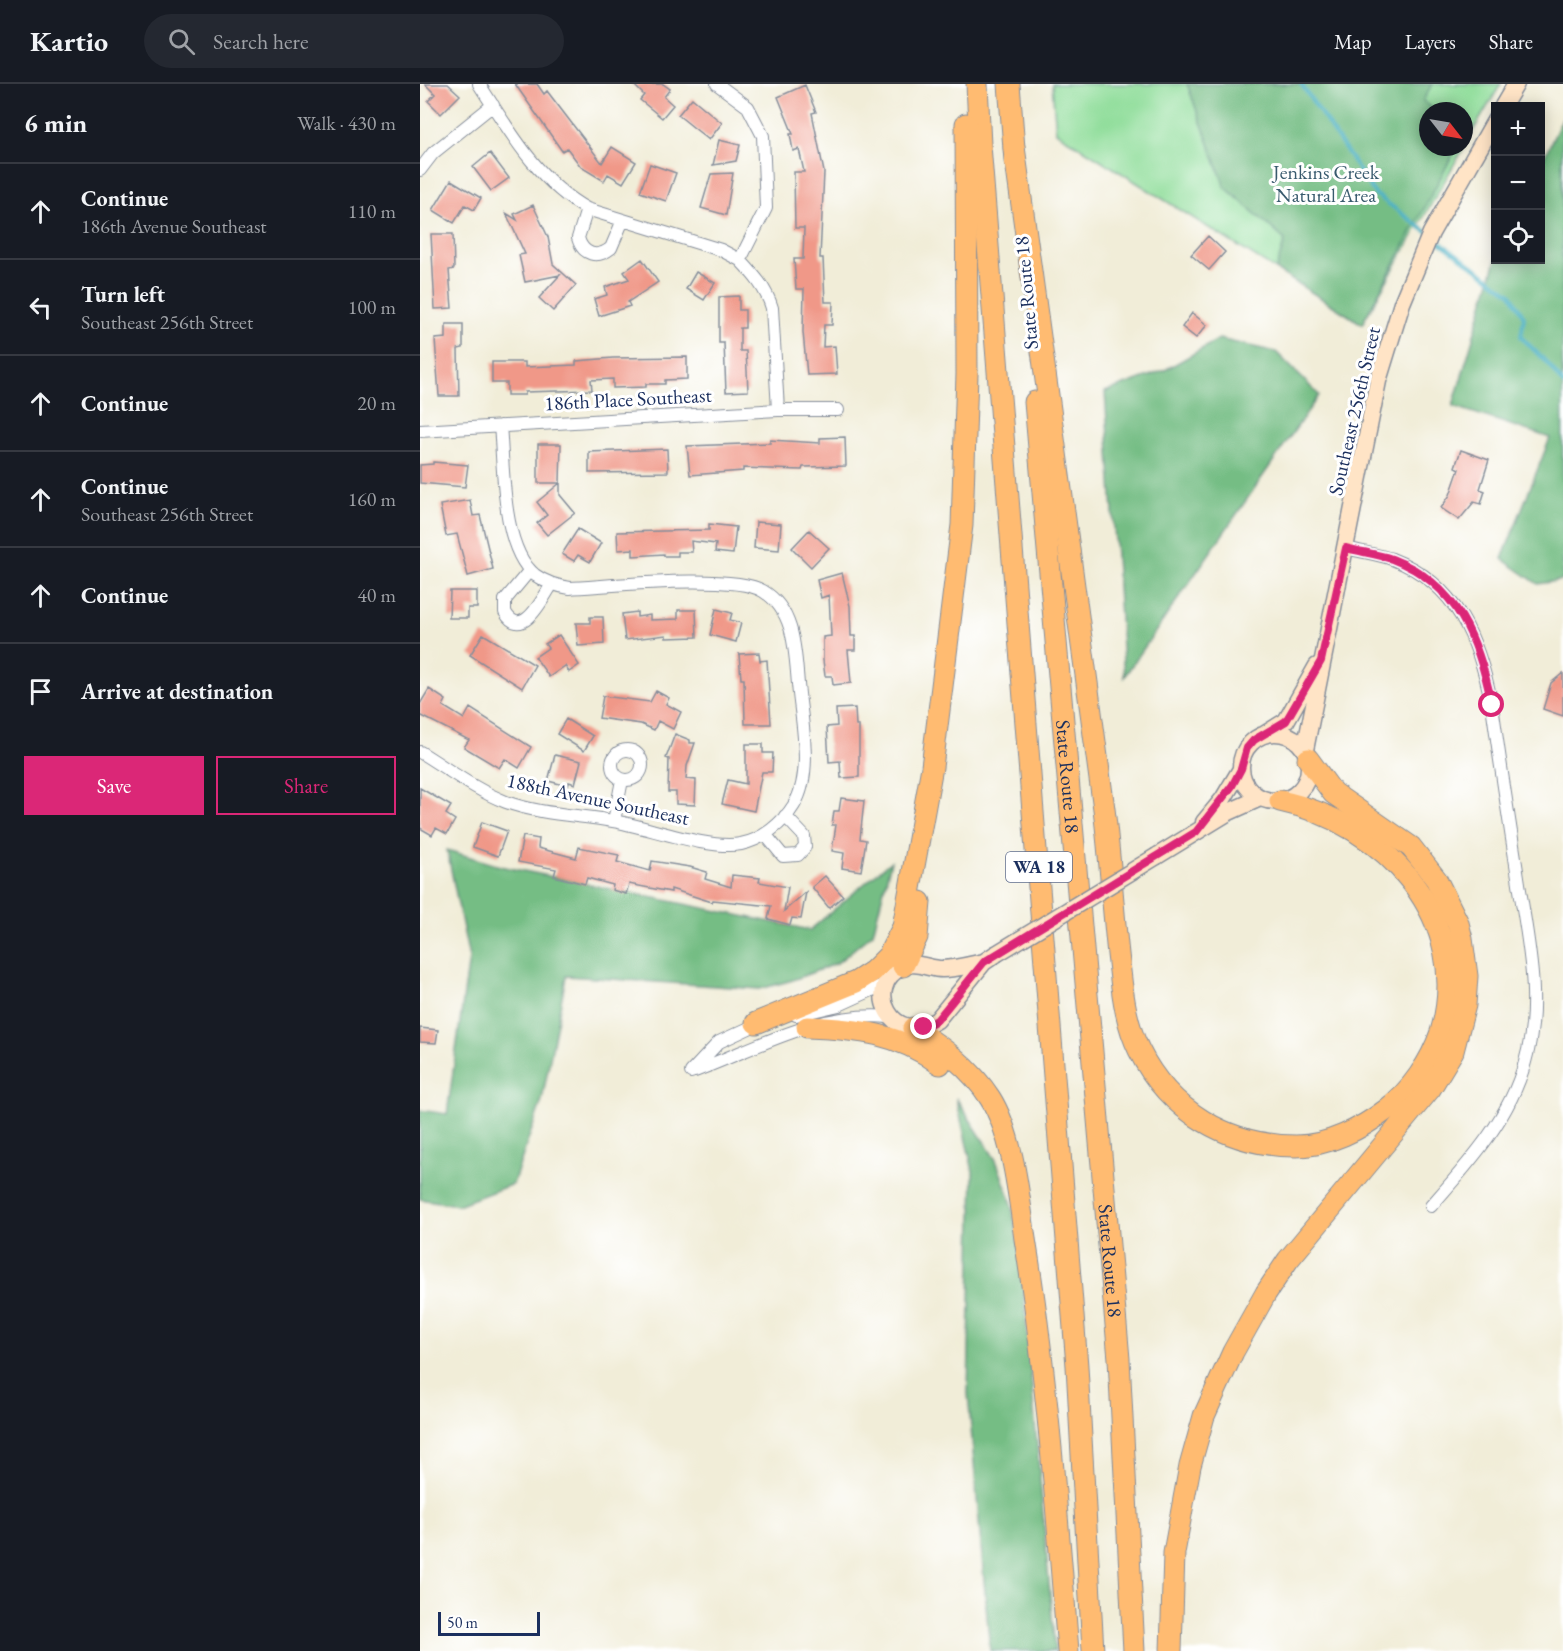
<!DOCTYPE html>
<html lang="en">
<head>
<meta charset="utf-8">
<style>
	body { margin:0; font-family:"EB Garamond",serif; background:#242831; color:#f1f3f6 }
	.controls { position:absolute; right:18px; top:18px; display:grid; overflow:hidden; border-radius:0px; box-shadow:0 3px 15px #0003 }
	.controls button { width:54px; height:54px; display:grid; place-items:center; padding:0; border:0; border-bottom:2px solid #363941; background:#171b24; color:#f1f3f6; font:30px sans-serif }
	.compass { position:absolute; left:999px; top:18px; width:54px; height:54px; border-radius:50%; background:#171b24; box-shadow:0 3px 15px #0003; rotate:121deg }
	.scale { position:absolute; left:18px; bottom:15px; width:102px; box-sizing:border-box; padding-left:6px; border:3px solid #1b2f5e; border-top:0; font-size:16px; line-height:21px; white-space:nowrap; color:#1b2f5e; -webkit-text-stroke:4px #fff; paint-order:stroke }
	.stop { position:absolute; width:18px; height:18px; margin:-14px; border:4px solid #db2777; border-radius:50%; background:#fff }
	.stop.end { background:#db2777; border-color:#fff; box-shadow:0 2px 6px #0008 }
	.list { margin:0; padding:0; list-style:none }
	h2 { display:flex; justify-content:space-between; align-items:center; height:78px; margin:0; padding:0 24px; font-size:26px }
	h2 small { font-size:20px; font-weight:400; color:#9ea1a6 }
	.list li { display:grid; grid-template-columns:39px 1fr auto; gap:18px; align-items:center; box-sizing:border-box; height:96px; padding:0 24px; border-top:2px solid #363941 }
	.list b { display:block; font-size:22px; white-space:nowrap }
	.list p { margin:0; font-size:20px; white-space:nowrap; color:#9ea1a6 }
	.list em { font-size:20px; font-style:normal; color:#9ea1a6 }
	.actions { display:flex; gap:12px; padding:18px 24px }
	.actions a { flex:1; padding:14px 0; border:2px solid #db2777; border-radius:0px; text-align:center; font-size:21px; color:#db2777 }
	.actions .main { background:#db2777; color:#fff }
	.icon { flex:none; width:33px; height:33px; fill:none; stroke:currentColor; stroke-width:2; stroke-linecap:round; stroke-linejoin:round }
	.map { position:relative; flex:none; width:1143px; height:1567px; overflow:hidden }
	header { display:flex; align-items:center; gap:36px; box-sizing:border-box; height:84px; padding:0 30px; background:#171b24; border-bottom:2px solid #363941 }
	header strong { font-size:28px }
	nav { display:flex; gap:33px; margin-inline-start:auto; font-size:21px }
	.search { width:420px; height:54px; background:#242831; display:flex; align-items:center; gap:15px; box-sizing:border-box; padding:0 21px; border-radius:33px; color:#9ea1a6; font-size:22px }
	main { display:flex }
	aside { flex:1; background:#171b24 }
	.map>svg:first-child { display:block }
</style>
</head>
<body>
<header>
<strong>Kartio</strong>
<div class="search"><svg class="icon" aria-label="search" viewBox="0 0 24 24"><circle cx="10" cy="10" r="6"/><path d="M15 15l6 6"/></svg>Search here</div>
<nav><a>Map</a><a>Layers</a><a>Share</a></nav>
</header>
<main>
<aside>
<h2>6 min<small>Walk · 430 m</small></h2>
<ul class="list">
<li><svg class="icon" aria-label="ahead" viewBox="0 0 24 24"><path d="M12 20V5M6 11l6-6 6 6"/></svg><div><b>Continue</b><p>186th Avenue Southeast</p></div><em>110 m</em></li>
<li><svg class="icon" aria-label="left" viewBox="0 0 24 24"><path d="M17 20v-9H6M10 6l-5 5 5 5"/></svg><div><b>Turn left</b><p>Southeast 256th Street</p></div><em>100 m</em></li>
<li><svg class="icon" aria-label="ahead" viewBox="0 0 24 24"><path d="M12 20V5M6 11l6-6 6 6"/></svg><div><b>Continue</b></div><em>20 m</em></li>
<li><svg class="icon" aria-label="ahead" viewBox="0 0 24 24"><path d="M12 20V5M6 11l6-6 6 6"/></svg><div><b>Continue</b><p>Southeast 256th Street</p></div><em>160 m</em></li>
<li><svg class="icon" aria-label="ahead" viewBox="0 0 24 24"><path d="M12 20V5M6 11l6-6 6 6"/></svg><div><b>Continue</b></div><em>40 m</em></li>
<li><svg class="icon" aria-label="arrive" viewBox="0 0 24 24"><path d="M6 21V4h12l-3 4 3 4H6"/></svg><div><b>Arrive at destination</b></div></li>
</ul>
<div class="actions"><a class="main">Save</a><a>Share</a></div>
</aside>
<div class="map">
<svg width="1143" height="1567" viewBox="0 0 1143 1567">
	<rect width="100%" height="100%" fill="#fff"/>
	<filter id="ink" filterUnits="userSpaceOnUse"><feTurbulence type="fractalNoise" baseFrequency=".0167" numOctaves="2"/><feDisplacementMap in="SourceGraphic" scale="12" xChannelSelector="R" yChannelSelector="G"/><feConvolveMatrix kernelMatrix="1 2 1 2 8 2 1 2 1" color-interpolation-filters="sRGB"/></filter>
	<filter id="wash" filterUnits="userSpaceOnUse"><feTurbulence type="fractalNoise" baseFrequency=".008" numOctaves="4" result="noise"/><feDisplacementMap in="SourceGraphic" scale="24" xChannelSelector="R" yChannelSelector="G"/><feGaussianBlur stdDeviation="1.35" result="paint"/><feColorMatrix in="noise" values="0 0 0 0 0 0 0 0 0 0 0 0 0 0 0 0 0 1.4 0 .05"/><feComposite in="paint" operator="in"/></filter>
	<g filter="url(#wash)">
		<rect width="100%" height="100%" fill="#f1edd8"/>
		<path fill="#92de9c" stroke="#56867d" stroke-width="1.5" d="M632,0H1081L1044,62V27H1008V63H1044L942,240L636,48Z"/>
		<path fill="#75bd84" stroke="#487671" stroke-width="1.5" d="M767,0H1012L1003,17L1016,27H1008V63H1037L942,240L856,186L865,156L805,103Z
			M1142,35L1143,496L1118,500L1082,475L1130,354L1033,322L1076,176H1120L1121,80Z
			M799,255L856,268L899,311L704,593L685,308L745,286Z
			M27,766L80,782L390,846L471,777L453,849L417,879L373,896L340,905L146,892L122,1016L93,1100L38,1121L0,1115V1026L27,1030L49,874Z
			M536,1014L576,1076L592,1120L602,1189L635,1567H570L548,1309L553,1087Z"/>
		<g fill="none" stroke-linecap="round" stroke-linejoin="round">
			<path stroke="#42adc1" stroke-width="4" d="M881,0L955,110L1007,148
				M1013,153L1091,210L1104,233L1101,253L1128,280L1143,300"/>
		</g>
		<g id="blocks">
			<path fill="#f09888" d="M5,0H28L40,11L21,30L8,17L15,10Z
				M95,0H117L124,10L127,7L182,79L192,63L216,78L203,99L188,90L184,97L161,83L147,64L142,67Z
				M213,0H243L250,5L244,13L253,21L242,34L220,16L224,11Z
				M385,1L396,28L392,29L404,88L400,174H403L405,218H413L412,241H404L403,263L415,262L417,290L387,291L383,248L384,205H376L374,175H383L384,144H375L374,88H384L379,65L373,67L370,50H373L358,13Z
				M272,14L302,39L289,56L258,31Z
				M299,56L320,61L316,77L293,81Z
				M70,69L89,94L71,107L53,83Z
				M230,80L256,89L246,117L220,108Z
				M313,89L306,131L281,124L291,90Z
				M31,96L61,114L54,126L45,121L34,139L13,126Z
				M113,121L128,153L133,180L156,201L133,227L119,214L140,191L105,198L99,171L105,170L86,129L97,136L94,130Z
				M11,150H33L34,185L29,186L32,224L15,225Z
				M788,152L805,168L789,186L771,171Z
				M222,175L238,198L208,218L210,222L179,232L174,215L187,211L185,203L209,195L204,188Z
				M276,188L295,199L284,216L266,205Z
				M319,212V226H325V244H320V267H326L328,307L306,308L304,259H299V213Z
				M772,229L787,241L776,254L762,243Z
				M26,240H43V264L38,265L39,312H19L15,255L26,254Z
				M267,273V295L245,296V300H226V303L193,304V295L171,296L172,306L105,308V311H87V299H72V278H105V283L156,281V277L193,274Z
				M425,353L426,382L383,383L382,386L323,384V387L270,391L267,362L350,359V356L400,359V354Z
				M118,360H141L140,399H118Z
				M247,365L248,388L169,389V368Z
				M1041,366L1069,376L1060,405L1065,407L1061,420L1054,418L1039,436L1021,424L1030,411L1039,385L1035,383Z
				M13,378L48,381L45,403L0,399V381L13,380Z
				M140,399V411L155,429L127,451L117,439L127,431L117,418Z
				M50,416L53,432L60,431L73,485L48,492L37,450L26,452L20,421Z
				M336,438L361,440L359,466L334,464Z
				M289,440L316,443L313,470L295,468L296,460L271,457L272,468H258V472H244V470L213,472V465L198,466L197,448L289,446Z
				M158,445L181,459L170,478L158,471L154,477L142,470Z
				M389,446L409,464L391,483L372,464Z
				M422,489L430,522L431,552H435V566H428L431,599L413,601L412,592H405L403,576V553L411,552L409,511L401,514L397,496Z
				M30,507H57V524H48V534H29Z
				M296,525L312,529L310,536L321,539L316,558L290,551Z
				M258,526H276L277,553L246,554V551L205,556L202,530L217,528V533L230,531V536L258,535Z
				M170,533H183L184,560L158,562L156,539H170Z
				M63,550L115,581L102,604L50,571Z
				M139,551L159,581L149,588L145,582L129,593L115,573L128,564L125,560Z
				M339,569L340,577L347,576L351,640H325L324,595H321L319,570Z
				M1143,589V632L1123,625L1131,599Z
				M9,605L26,616L23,622L44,635L50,624L111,663L99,684L85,675L79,684L44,663L49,656L0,631V620Z
				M236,607L249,614L246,620L261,628L253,645L238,637L234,646L221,640L179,634L183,612L230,618Z
				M435,624L436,642H439V693L421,694L420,677L409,678L407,643L417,642L416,625Z
				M146,635L173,652L164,667L137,650Z
				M255,650L270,656V659H275L267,682L266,695L276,696L275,721L256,720V708H248L249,675L246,674Z
				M326,660H343V669H353L352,688H342L334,727L302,720L308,696L326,700Z
				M135,671L161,677L155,700L149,698L148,702L128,697Z
				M0,704L31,722L26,730L35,736L27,750L16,744L12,751L0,744Z
				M421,714L444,717L440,755L446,756L441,787L422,784L424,769L412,767L416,741H412L414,727H419Z
				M62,738L87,747L78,772L53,763Z
				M103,752L119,755L118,764L156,774L159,763L199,771L197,778L230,787L232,777L270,783L287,788L285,795L311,803L312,791L340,794L339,798L368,803L364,827L386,808L381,835L372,834L370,841L348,835L351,822L293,816L292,818L251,805V808L209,800L206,810L192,806L193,801L167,794L165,800L134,792L136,785L98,778Z
				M405,792L423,812L409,824L392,803Z
				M0,944L18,946L16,959L0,958Z"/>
		</g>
	</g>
	<g filter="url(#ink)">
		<use href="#blocks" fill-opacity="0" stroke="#868e9b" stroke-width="1.5"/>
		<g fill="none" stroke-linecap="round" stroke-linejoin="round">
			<defs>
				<path id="minor" d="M59,0C88,45 119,99 167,125L301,166L320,176
					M297,0L328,23L343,52L346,124L320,176C334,191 346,204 352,224L358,326
					M0,86L13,69L73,21
					M167,125L158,154C163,171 177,175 191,164L203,136
					M0,347L358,326H418
					M926,464C941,468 957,470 972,475C1038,500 1059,557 1072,621C1080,678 1089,736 1098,793C1107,854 1123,917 1105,978C1090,1034 1049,1079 1011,1122
					M110,486L85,516V528C102,558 123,514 132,500
					M192 681a15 15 0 1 1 30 0a15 15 0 1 1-30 0Z
					M0,668C28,685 55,706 86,718C119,730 158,731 193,737C229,743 287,766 321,760C342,756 363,739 374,721C394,688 381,636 378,600C375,567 375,526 343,507C312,489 191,502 150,504C137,502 126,499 115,491C81,464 84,382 80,342
					M194,737L202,696
					M345,750L363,772L378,771L385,763L384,752L365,732
					M376,931L419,921L465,900
					M275,987C339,963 399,927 469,933
					M271,988L299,958L342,938"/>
				<path id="secondary" d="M1083,22L1096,0
					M821 683a34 34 0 1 1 68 0a34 34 0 1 1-68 0Z
					M845,650L866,637L897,582
					M885,666L958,297L982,219L1011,149L1076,35
					M784,738L803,715L821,685
					M737,772L809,728L840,714
					M564,878C550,881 536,885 522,885C509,885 495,876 482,883C442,902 472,965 517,936L564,878L576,870"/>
				<g id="motorway">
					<path d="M557,0L560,61L657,1282L673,1567"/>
					<path d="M589,0L595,77"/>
					<path d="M594,63C624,284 655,504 684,725C691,779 693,833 700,887C703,914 707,942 719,966C749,1027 808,1062 876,1062C908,1062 941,1045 966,1026C991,1007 1011,978 1021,948C1054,836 965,739 860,717"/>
					<path id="s1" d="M615,318L699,1275L714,1567"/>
					<path d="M483,882L497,853L500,818"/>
					<path d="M336,939L436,898L453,887L468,872L483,843L512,683L542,441L547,290L546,40"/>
					<path d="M387,943C437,945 479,949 520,980"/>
					<path d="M493,944C522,963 551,984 570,1014C593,1050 599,1113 605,1155C627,1291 637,1429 648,1567"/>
					<path d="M751,1567L754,1469L770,1382L784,1332L813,1268L846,1209L868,1176L1010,1005L1033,967L1045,921L1047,892L1042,855L1038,839L1016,795L991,763L913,709L888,675"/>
				</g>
			</defs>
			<use href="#minor" stroke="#868e9b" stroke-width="14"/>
			<use href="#secondary" stroke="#868e9b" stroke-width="19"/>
			<use href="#motorway" stroke="#868e9b" stroke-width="23"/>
			<use href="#minor" stroke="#fff" stroke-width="12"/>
			<use href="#secondary" stroke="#ffe4c6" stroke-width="16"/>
			<use href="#motorway" stroke="#ffbb71" stroke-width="21"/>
			<defs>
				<path id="secondary-bridge" d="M576,870L737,772"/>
			</defs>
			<use href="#secondary-bridge" stroke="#868e9b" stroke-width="19" stroke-linecap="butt"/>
			<use href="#secondary-bridge" stroke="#ffe4c6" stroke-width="16"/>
		</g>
	</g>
	<g fill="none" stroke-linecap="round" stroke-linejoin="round" filter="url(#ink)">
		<path stroke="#db2777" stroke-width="8" d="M504,943L517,936L564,878L776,748L812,702L821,685L827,664L834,656L866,637L901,577L926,464C941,468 957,470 972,475C1038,500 1059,557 1072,621"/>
	</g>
	<g text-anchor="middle" stroke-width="6" stroke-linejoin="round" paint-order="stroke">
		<rect fill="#fff" stroke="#5f6d8e" stroke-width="1.5" x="586" y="768" width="66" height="30" rx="4.5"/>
		<g font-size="18" font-weight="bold" fill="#1b2f5e">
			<text x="619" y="789">WA 18</text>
		</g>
		<g font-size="20" fill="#395b6e" stroke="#fff">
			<text x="906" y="95">Jenkins Creek<tspan x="906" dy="23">Natural Area</tspan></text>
		</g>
		<g font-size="20" fill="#1b2f5e" stroke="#fff">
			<text transform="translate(606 209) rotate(-95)" y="7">State Route 18</text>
			<text transform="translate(208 315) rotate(-3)" y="7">186th Place Southeast</text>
			<text transform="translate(934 327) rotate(-77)" y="7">Southeast 256th Street</text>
			<text dy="7" stroke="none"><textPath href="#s1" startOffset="376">State Route 18</textPath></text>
			<text transform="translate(178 715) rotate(12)" y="7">188th Avenue Southeast</text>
			<text dy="7" stroke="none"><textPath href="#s1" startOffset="862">State Route 18</textPath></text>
		</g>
	</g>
</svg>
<div class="controls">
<button>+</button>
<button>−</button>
<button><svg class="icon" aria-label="locate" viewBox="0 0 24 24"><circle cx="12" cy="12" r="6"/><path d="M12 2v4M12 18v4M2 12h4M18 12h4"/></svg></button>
</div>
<svg class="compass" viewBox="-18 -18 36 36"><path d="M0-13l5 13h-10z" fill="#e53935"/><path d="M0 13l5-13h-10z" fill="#9ea1a6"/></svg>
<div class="scale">50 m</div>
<div class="stop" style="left:1072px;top:621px"></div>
<div class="stop end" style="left:504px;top:943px"></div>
</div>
</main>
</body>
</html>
